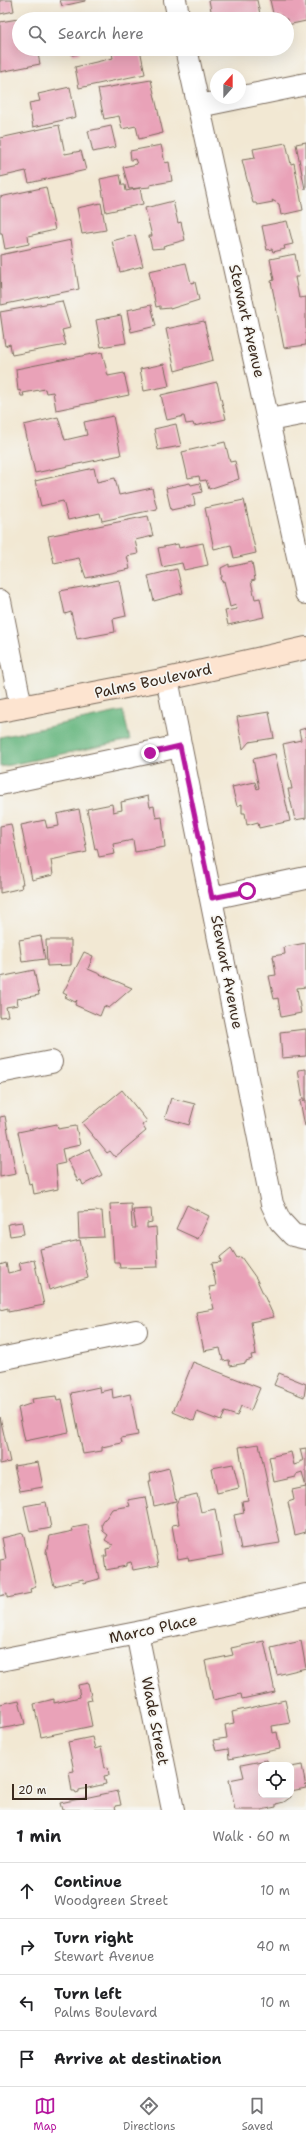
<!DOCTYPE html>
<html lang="en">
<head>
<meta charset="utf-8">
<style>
	body { margin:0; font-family:"Shantell Sans",sans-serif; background:#f6f6f6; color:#202124 }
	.controls { position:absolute; right:12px; bottom:12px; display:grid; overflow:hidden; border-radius:8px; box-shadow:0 4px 16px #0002 }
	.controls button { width:36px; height:36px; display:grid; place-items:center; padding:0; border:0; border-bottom:1px solid #e0e0e0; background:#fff; color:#202124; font:20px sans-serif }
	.compass { position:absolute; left:210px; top:68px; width:36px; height:36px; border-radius:50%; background:#fff; box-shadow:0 4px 16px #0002; rotate:21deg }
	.scale { position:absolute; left:12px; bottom:10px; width:75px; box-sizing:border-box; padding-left:4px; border:2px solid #3b2a1e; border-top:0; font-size:11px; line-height:14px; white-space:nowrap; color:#3b2a1e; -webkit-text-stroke:3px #f6f6f2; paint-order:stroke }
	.stop { position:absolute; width:12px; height:12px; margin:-9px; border:3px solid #b5179e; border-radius:50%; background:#fff }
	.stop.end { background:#b5179e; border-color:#fff; box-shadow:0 1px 4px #0008 }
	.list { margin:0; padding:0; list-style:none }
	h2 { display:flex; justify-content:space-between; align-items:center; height:52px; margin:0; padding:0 16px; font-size:17px }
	h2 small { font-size:13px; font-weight:400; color:#757577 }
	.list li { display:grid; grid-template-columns:26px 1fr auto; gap:12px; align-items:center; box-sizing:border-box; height:56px; padding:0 16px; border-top:1px solid #e0e0e0 }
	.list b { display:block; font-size:15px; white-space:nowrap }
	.list p { margin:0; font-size:13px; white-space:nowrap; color:#757577 }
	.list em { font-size:13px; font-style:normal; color:#757577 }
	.icon { flex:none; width:22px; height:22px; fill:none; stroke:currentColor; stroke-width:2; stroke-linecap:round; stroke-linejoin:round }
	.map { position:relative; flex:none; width:306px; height:1810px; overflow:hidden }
	.search { position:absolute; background:#fff; box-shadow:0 4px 16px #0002; left:12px; right:12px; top:12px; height:44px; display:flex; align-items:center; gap:10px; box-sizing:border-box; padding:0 14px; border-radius:22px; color:#757577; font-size:15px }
	.sheet { height:276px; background:#fff }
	nav { display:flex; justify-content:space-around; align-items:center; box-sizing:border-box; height:56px; border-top:1px solid #e0e0e0; background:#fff; font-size:11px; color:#757577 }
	nav a { display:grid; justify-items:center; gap:2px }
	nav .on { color:#b5179e }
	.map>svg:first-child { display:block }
</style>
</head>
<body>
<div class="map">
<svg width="306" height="1810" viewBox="0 0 306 1810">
	<rect width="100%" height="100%" fill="#f6f6f2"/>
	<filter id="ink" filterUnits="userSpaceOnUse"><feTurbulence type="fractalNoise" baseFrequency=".025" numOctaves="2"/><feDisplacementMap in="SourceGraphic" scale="8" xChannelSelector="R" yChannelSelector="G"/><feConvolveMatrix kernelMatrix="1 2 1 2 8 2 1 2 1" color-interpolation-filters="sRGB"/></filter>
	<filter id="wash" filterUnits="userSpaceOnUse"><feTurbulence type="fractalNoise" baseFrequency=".012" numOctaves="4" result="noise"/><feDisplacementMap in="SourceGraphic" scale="16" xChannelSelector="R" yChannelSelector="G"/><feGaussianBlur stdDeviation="0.9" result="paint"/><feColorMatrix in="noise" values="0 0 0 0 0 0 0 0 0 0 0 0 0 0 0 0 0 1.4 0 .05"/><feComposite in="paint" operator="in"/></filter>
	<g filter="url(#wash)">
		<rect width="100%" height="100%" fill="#f2e8d3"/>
		<path fill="#69b781" stroke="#527050" d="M123,711L130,740L0,767V737Z"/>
		<g id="blocks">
			<path fill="#e9a2b8" d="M0,0H12L14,11L0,14Z
				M60,0H85V1L62,6Z
				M209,0H257L261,19H210V16H212Z
				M270,0H306V21L287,25V19H282V16L274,18Z
				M18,19L19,49H37L40,64L0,72V22Z
				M71,49H79L80,53L72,55Z
				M111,49H140L145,74L79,88L75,67L113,58Z
				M151,80L163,133L139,139L136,126L122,129L119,116L104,119L98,89Z
				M70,87L76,117L33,127L29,103L40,101L38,94Z
				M59,125L65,154L81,151L86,170L29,183L26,171L0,177V138Z
				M111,126L116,147L93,152L88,131Z
				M306,142V189H305L296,144Z
				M286,143L291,164L294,163L303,210L281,215L279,204L272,200L273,202L257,205L256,203H253L242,160L255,158L253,149Z
				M161,145L165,163L169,162L172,181L150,185V187L129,189L123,167L137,164L135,159L131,160L130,151Z
				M120,175L122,185H125L126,191L140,188L143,204L106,212L100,179Z
				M46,187L55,230L28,236L29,244L5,249L2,233H0V197Z
				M173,201L178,223L181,222L185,240L163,246L164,248L152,249L149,236H152L145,208Z
				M101,203L106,230L82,234L77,208Z
				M287,221L293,244L284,246L285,249L273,252L272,249L267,250L262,226Z
				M135,235L143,266L120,272L112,241Z
				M71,240L79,289L1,305L0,255Z
				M295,254L299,277H295L299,298L306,297V345L284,348L271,281L274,280L270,259Z
				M186,263L191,283L195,282L199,300L170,309V308L160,309V306L156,307L149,271Z
				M62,301L70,328L62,330L66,345L12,355L10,344L5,346L0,312Z
				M151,305L156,326L131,332L127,310Z
				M121,315L126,343L101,347L96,320Z
				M204,321L213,360L175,371L166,329Z
				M102,352L108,376L124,373L129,395L56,410L53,392L46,393L45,389L23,393L24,396H21L20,390L18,391L16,369Z
				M164,364L169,386L144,391L140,369Z
				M217,382L226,419L194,426L193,423L186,424L184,416L167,420L161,395Z
				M113,416L121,455L35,473L24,425L58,417L65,440L87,435L84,422Z
				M176,424L181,446L158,450L154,429Z
				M225,442L230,462L235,461L239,479L209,489L206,480L200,481L199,476L188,478L182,452Z
				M94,468L97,482L115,478L119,495L152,488L157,509L102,521L100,513L68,520L63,501L41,506L35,481Z
				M190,483L191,485L200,483L202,492L193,494L195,505L171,510L166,488Z
				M244,500L256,553L234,558L231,545L214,549L205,508Z
				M148,516L153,536L135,540L138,554L127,556L130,569L86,578L79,558L54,563L48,536Z
				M203,543L208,565L184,570L182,563L162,567L158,548L178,544L179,548Z
				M252,562L255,580L251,581L255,599L260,598L264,617L228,625L225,611L237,609L236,605L230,607L224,581L222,582L221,577H222L221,568L229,564V567Z
				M177,569L183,593L154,601L148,576Z
				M119,580L126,616L113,619L115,632L77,639L71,612L65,614L60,591Z
				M269,712L274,738L249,742L243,749L237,717Z
				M306,728V818L295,820L288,789H292L283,744L301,740L299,730Z
				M275,754L290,821L259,828L258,822L247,825L245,813H242V804L237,806L232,787L255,782L257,789L259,788L253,759Z
				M148,796L150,807L154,806L156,818L162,817L165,847L135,852L133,840L113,844L115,854L99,857L97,848L95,849L87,809L112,804L113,812L122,810L121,802Z
				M79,809L87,852L51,860L53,875L32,880L21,825L45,820L47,828L59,826L57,814Z
				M11,824L23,884H21L22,888L0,893V826Z
				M41,936L45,959L22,962L19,940Z
				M46,940H71V965L47,966Z
				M306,943V987L297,988L301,1013L281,1017L278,998L274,999L269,976L276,975L273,956L285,954L284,947Z
				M84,952L93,956L88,969L132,988L109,1008L104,1006L100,1016L75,1005L77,1000L75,1002L65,997L67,995L63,993Z
				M34,970L39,995L17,999L18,1005L6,1007L8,1016L0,1017V977Z
				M306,1029V1056L282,1058L280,1032Z
				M306,1069V1099H303L298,1070Z
				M122,1090L147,1121L142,1125L146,1131L115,1157L110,1151L107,1153L82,1123Z
				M171,1098L195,1104L189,1125L165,1118Z
				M306,1100V1126H305L300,1101Z
				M5,1116L16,1174L0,1177V1117Z
				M57,1124L58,1129L76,1126L80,1145L62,1149L65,1163L56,1165L58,1189L34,1194L32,1183L29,1184L18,1132Z
				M89,1149L102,1175L83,1185L81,1180L78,1181L67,1159Z
				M131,1203L132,1228H136L133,1210L151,1209L152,1222L147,1223V1228L156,1227L158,1267L120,1268L119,1262H114L110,1204Z
				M187,1205L209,1216L198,1239L176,1229Z
				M102,1211L104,1237L79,1238L78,1212Z
				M22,1222L24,1234L10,1236L8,1224Z
				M80,1240L88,1278L49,1290L40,1249Z
				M231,1248L237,1258L241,1257L256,1278L274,1317L251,1322L256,1354L251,1355L252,1359L246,1361V1363L230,1366L229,1360L223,1361L220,1348L204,1351L196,1312L214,1309L209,1287L216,1286L212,1263L221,1262L220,1257Z
				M34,1260L44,1305L8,1312V1308L0,1310V1265L6,1263L8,1273L21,1270L19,1263Z
				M193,1362L260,1388L251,1410L241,1406L237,1416L225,1412L221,1421L197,1412L194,1421L173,1412Z
				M279,1373L306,1384L304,1397L274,1385Z
				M99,1387L100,1392L112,1389L113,1398L130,1394L138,1435L121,1438L122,1443L102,1447V1451L83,1454L71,1393Z
				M56,1396L57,1400L62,1399L69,1432L25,1441L18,1408L33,1403L32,1399Z
				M0,1417L10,1462L0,1464Z
				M259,1444L280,1543L241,1549L234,1515L244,1513L242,1501L248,1500L239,1447Z
				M306,1448V1487L302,1473L296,1475V1477L274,1482L269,1457L291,1452L294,1465L300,1463V1461H303L300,1449Z
				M38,1462L43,1487L20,1491L14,1466Z
				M233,1464L239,1488L217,1493L212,1468Z
				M169,1468L176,1501L154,1506L149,1481H151L150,1473Z
				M306,1487V1532L295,1535L288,1502L294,1500L292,1490Z
				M197,1494L201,1512L215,1509L223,1555L189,1561L188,1557L178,1559L172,1525L179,1524L176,1504L179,1498Z
				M145,1497L159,1565L133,1570L131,1562L126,1563V1566L106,1570L104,1556H107L106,1549L111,1548L113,1545L105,1540L108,1535L103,1531L102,1524L112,1509L130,1506L128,1500Z
				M46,1502L51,1528L30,1532L24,1506Z
				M88,1525L99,1579L84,1583L83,1579L54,1586L46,1552L50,1536L73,1531L72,1528Z
				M23,1533L36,1587L30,1589L31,1593L7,1598V1594L0,1596V1560L6,1559L2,1538Z
				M264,1641L275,1692L242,1699L241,1694L213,1700L205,1661L233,1655L231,1648Z
				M301,1641L306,1668L277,1675L271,1648Z
				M88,1683L92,1700L87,1701L92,1726L41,1737L34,1704L54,1699V1703L80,1697L78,1685Z
				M19,1700L25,1724L0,1729V1704Z
				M285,1700L290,1723L272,1726L273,1733L277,1732L280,1749L229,1759L228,1749L216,1751L213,1740L227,1738L225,1725L234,1723L232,1712Z
				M92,1737L95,1749L101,1747L105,1768L108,1767L109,1775L104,1776L106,1784L79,1790V1792L76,1793L75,1791H72L69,1772L74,1771L68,1742Z
				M267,1760L268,1765H261V1795H291V1797L284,1802L276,1804V1807L261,1810H235L229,1780L244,1777L241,1765Z
				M302,1765L306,1788L291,1791V1767Z
				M118,1791L121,1805L115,1806L116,1810H62L60,1803Z"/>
		</g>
	</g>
	<g filter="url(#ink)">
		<use href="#blocks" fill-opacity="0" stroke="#7b6c5d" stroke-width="1"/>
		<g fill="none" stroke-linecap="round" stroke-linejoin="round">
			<defs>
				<path id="street" d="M175,0L179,19
					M186,49L306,593
					M199,106L306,84
					M269,420L306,413
					M0,601L21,707
					M167,679L272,1204L280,1221L293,1235L306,1238
					M0,784L180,746
					M212,898L306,878
					M0,1072L51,1062
					M0,1359L136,1331
					M137,1633L173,1810
					M0,1660L137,1633L306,1595"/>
				<path id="secondary" d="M0,711L167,679L306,648"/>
			</defs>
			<use href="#street" stroke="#7b6c5d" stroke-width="24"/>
			<use href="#secondary" stroke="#7b6c5d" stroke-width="24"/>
			<use href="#street" stroke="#fff" stroke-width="22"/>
			<use href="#secondary" stroke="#fde4d0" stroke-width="22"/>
		</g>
	</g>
	<g fill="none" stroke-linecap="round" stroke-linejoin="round" filter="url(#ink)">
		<path stroke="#b5179e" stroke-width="5" d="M150,753L180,746L212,898L247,891"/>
	</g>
	<g text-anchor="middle" stroke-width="3.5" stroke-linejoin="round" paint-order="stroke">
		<g font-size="15" fill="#3b2a1e" stroke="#f6f6f2">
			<text transform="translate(247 321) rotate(77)" y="5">Stewart Avenue</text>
			<text transform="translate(153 681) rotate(-12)" y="5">Palms Boulevard</text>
			<text transform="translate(227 972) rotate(79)" y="5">Stewart Avenue</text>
			<text transform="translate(153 1629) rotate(-12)" y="5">Marco Place</text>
			<text transform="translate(155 1721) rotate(79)" y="5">Wade Street</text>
		</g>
	</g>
</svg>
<div class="controls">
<button><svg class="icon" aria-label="locate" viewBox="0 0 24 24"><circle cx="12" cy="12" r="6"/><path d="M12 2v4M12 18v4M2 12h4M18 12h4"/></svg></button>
</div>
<svg class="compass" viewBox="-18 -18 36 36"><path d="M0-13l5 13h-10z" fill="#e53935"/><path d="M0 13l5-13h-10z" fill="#757577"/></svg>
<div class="scale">20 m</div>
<div class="stop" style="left:247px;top:891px"></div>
<div class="stop end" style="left:150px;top:753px"></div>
<div class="search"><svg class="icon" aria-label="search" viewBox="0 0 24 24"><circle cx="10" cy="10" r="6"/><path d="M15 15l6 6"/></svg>Search here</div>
</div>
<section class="sheet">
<h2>1 min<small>Walk · 60 m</small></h2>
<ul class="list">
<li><svg class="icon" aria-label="ahead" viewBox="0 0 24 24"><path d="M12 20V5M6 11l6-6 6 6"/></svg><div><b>Continue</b><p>Woodgreen Street</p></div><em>10 m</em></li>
<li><svg class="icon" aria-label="right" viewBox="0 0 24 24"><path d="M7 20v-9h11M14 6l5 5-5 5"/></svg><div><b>Turn right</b><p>Stewart Avenue</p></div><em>40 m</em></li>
<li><svg class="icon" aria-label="left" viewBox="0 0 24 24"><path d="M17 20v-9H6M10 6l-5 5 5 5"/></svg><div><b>Turn left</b><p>Palms Boulevard</p></div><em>10 m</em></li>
<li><svg class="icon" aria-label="arrive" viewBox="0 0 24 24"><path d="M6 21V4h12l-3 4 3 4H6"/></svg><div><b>Arrive at destination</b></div></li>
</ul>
</section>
<nav>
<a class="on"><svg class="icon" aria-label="map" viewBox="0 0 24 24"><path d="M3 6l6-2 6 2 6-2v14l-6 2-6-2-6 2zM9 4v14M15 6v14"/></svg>Map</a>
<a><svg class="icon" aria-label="directions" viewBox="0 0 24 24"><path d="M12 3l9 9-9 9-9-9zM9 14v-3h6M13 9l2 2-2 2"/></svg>Directions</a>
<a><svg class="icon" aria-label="saved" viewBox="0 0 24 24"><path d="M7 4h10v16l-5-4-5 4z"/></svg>Saved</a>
</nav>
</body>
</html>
